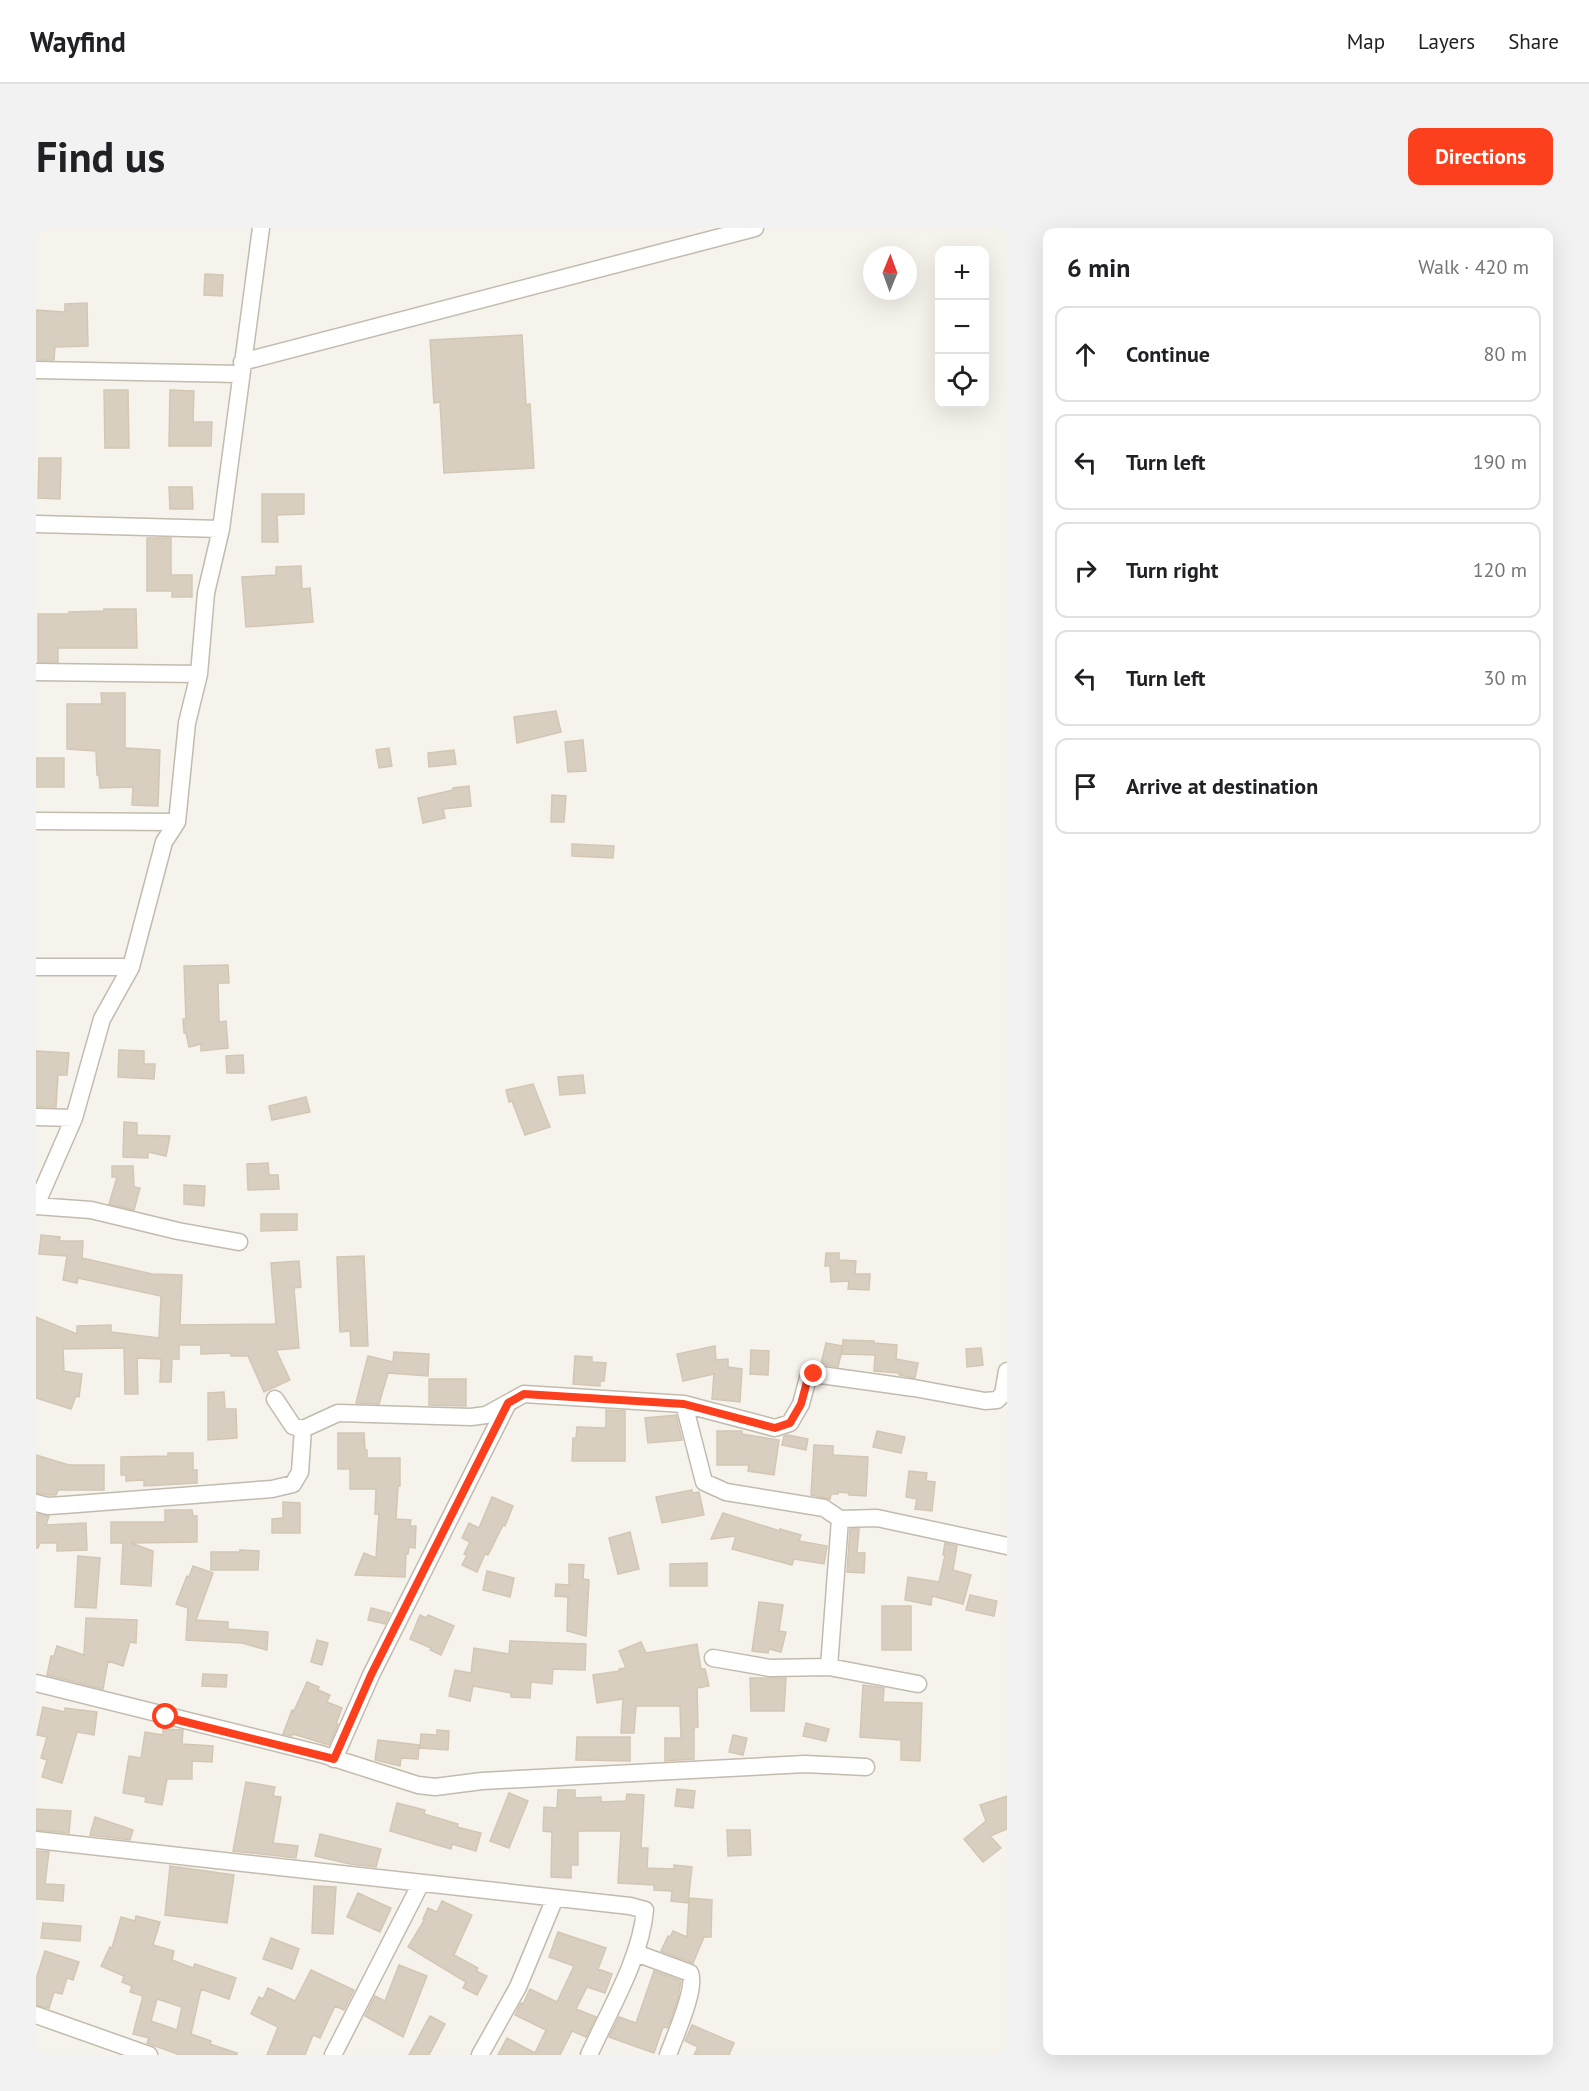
<!DOCTYPE html>
<html lang="en">
<head>
<meta charset="utf-8">
<style>
	body { margin:0; font-family:"PT Sans",sans-serif; background:#f2f2f2; color:#202124 }
	.controls { position:absolute; right:18px; top:18px; display:grid; overflow:hidden; border-radius:12px; box-shadow:0 6px 24px #0002 }
	.controls button { width:54px; height:54px; display:grid; place-items:center; padding:0; border:0; border-bottom:2px solid #e0e0e0; background:#fff; color:#202124; font:30px sans-serif }
	.compass { position:absolute; left:827px; top:18px; width:54px; height:54px; border-radius:50%; background:#fff; box-shadow:0 6px 24px #0002; rotate:1deg }
	.stop { position:absolute; width:18px; height:18px; margin:-14px; border:4px solid #fc3f1d; border-radius:50%; background:#fff }
	.stop.end { background:#fc3f1d; border-color:#fff; box-shadow:0 2px 6px #0008 }
	.list { margin:0; padding:0; list-style:none }
	h2 { display:flex; justify-content:space-between; align-items:center; height:78px; margin:0; padding:0 24px; font-size:26px }
	h2 small { font-size:20px; font-weight:400; color:#757577 }
	.list li { display:grid; grid-template-columns:39px 1fr auto; gap:18px; align-items:center; box-sizing:border-box; height:96px; margin:0 12px 12px; padding:0 12px; border:2px solid #e0e0e0; border-radius:12px }
	.list b { display:block; font-size:22px; white-space:nowrap }
	.list em { font-size:20px; font-style:normal; color:#757577 }
	.icon { flex:none; width:33px; height:33px; fill:none; stroke:currentColor; stroke-width:2; stroke-linecap:round; stroke-linejoin:round }
	.map { position:relative; flex:none; width:971px; height:1827px; overflow:hidden; border-radius:12px }
	header { display:flex; align-items:center; gap:36px; box-sizing:border-box; height:84px; padding:0 30px; background:#fff; border-bottom:2px solid #e0e0e0 }
	header strong { font-size:28px }
	nav { display:flex; gap:33px; margin-inline-start:auto; font-size:21px }
	.intro { display:flex; align-items:center; justify-content:space-between; box-sizing:border-box; height:144px; padding:0 36px }
	h1 { margin:0; font-size:42px }
	.button { padding:15px 27px; border-radius:12px; background:#fc3f1d; color:#fff; font-size:21px; font-weight:700 }
	main { display:flex; gap:36px; padding:0 36px }
	aside { flex:1; background:#fff; border-radius:12px; box-shadow:0 6px 24px #0002 }
	.map>svg:first-child { display:block }
</style>
</head>
<body>
<header>
<strong>Wayfind</strong>
<nav><a>Map</a><a>Layers</a><a>Share</a></nav>
</header>
<div class="intro"><h1>Find us</h1><a class="button">Directions</a></div>
<main>
<div class="map">
<svg width="971" height="1827" viewBox="0 0 971 1827">
	<rect width="100%" height="100%" fill="#f6f3ec"/>
	<path fill="#d8cfc1" stroke="#d3c7b4" stroke-width="1.5" fill-rule="evenodd" d="M169,46L187,47L186,68L168,67Z
		M51,75L52,118L19,119L18,132H0V82L29,84V76Z
		M486,107L490,177L494,176L498,240L408,245L404,174L398,175L394,112Z
		M68,162H92L93,220H69Z
		M134,162L158,163L157,194H176L175,218H133Z
		M3,230H25L24,271L2,270Z
		M133,259H156L157,281H134Z
		M226,266H268V286L241,287L242,314H226Z
		M111,310H135V347H156V369H136V363H111Z
		M265,338L266,361L274,360L277,394L210,399L206,349L240,347V339Z
		M68,381H100L101,420H22V434H2V386H33V384L68,383Z
		M65,465H89V520L124,522L122,578L96,577L97,559L64,560L63,547H61L60,523L31,521V476H66Z
		M520,483L525,504L481,515L478,489Z
		M547,512L550,543L532,544L529,514Z
		M353,520L356,538L343,540L340,522Z
		M418,522L420,536L393,539L392,525Z
		M0,530H28V559H0Z
		M433,558L435,578L407,581L409,590L387,595L382,570L417,562V560Z
		M516,567L530,568L528,594H515Z
		M536,616L578,618L577,630L536,628Z
		M192,737L193,755H182L183,794L190,793L192,820L165,823V816L153,819L150,805H148L147,791H150L148,738Z
		M83,822L108,823V836H119L118,851L82,849Z
		M0,823L33,825L31,847H22L20,879H0Z
		M207,827L208,845H191L190,828Z
		M547,847L549,865L524,867L522,849Z
		M497,856L514,899L489,907L476,873L473,874L470,862Z
		M270,869L274,884L236,892L233,878Z
		M88,894L101,895V907L134,908L130,928L112,924V930L87,929Z
		M232,935L233,947H242L243,961L212,962L211,936Z
		M76,938H97L98,959L104,960L98,982L73,976L81,949H76Z
		M148,957L169,958L168,978L148,976Z
		M225,986H261V1002L225,1003Z
		M5,1007L24,1009L23,1013H47L46,1030L116,1046L146,1047L144,1097L240,1096L235,1035L263,1033L265,1059L258,1060L263,1120L240,1122L254,1152L228,1164L212,1128H195V1125L165,1126V1117H143V1131H136L135,1154H124L125,1131L101,1130L102,1166H89L88,1120L27,1121L28,1143L46,1146L43,1169L40,1168L35,1181L0,1170V1089L41,1106V1098L75,1097V1104L123,1110L125,1068L42,1050L41,1055L27,1052L31,1028L3,1026Z
		M790,1025H803V1032L820,1033L819,1046H834L833,1062L812,1061L813,1053L795,1054L794,1038H789Z
		M328,1028L332,1118H315L314,1103L304,1104L301,1029Z
		M807,1112L838,1113V1115L861,1117L860,1131L882,1135L879,1150L863,1147V1145L838,1143L839,1127L806,1126Z
		M790,1115L807,1118L802,1139L785,1136Z
		M679,1118L680,1132L692,1131V1139L706,1141L704,1174L676,1171L678,1146L647,1153L641,1126Z
		M945,1120L947,1137L931,1139L930,1121Z
		M715,1122L733,1123L732,1147L714,1146Z
		M358,1124L393,1126L392,1148L352,1145L343,1176L320,1175L332,1128L357,1134Z
		M539,1128L556,1129V1134L570,1135L568,1153H564V1158L537,1156Z
		M393,1151H430V1178L393,1177Z
		M188,1164L189,1181H200L201,1210L172,1212V1165Z
		M570,1182L589,1183V1233H536L537,1210H540L541,1199L570,1200Z
		M640,1187L646,1212L612,1215L609,1190Z
		M681,1203H706V1206L743,1212L738,1247L712,1243L713,1237H681Z
		M841,1203L869,1209L865,1225L837,1219Z
		M302,1205H328L329,1222H331V1230H364V1258H362L360,1291L375,1292L374,1298H380L379,1320L373,1319L372,1326H370L369,1349L319,1347L328,1325L340,1330L343,1286H339L340,1261H314V1241H302Z
		M752,1207L772,1211L770,1222L746,1217L748,1208Z
		M778,1217L797,1218V1227L832,1229L830,1268L813,1267V1265L802,1264V1266H795L794,1271L775,1267Z
		M132,1225H157V1242H161V1255L108,1258V1252L90,1253V1247H85V1229L132,1228Z
		M0,1227L33,1237H68V1262H22L20,1267H13L0,1265Z
		M873,1243L891,1245L890,1253L899,1254L896,1283L879,1281L881,1271L870,1269Z
		M656,1262V1265L663,1264L668,1287L626,1295L620,1269Z
		M456,1269L477,1278L469,1298L467,1297L452,1327L449,1326L441,1344L426,1337L431,1327L428,1326L434,1314L426,1310L433,1295L443,1300Z
		M247,1274L264,1275V1305H236V1291L247,1290Z
		M129,1282H156L157,1288H161V1314L95,1315L117,1323L115,1358L85,1356L87,1315H75V1294H129Z
		M687,1285L744,1303V1301L765,1307L763,1313L791,1318L788,1336L758,1331L756,1337L696,1321L700,1308L675,1311Z
		M0,1286L13,1288L10,1297L50,1295L51,1322L21,1323V1315H4L2,1320H0Z
		M814,1301H823L821,1325H829L828,1345L811,1344Z
		M594,1304L603,1341L582,1346L573,1310Z
		M909,1315L921,1318L917,1342L935,1347L927,1376L896,1368L895,1377L869,1372L872,1349L903,1354L909,1327H907Z
		M204,1322L223,1323L222,1342H175V1324H204Z
		M42,1328L64,1330L60,1380L39,1379Z
		M671,1335V1358H634V1336Z
		M533,1336L548,1337L547,1351L553,1352L550,1408L531,1403L532,1369L519,1368L520,1356L533,1357Z
		M157,1338L177,1345L160,1392L192,1394V1401L232,1404L231,1422L206,1415L150,1412L152,1380L140,1376L151,1348L153,1349Z
		M451,1343L478,1350L474,1369L447,1362Z
		M934,1367L961,1373L958,1388L930,1382Z
		M723,1374L747,1377L743,1403L750,1404L745,1424L733,1421L732,1425L716,1423Z
		M846,1378H875V1422H846Z
		M335,1380L354,1385L349,1396L332,1392Z
		M384,1387L390,1390L392,1387L418,1398L405,1427L394,1422L395,1420L374,1411Z
		M50,1390L101,1392L100,1415L94,1414L87,1438L72,1433L67,1461L11,1447L15,1428H18L21,1418L48,1427Z
		M281,1412L292,1415L286,1437L275,1434Z
		M474,1413L550,1416L549,1442L517,1441L516,1456L495,1454L494,1470L475,1469V1465L437,1458L434,1473L413,1468L419,1442L435,1445L438,1420L473,1426Z
		M605,1414L610,1425L661,1416L665,1441H669L673,1458L661,1460L662,1499L658,1500V1531L629,1533V1510H645L644,1478H600L598,1505H585L587,1471L561,1475L557,1447L584,1443L583,1441L590,1440L583,1423Z
		M167,1446L191,1447L190,1459L166,1458Z
		M714,1450H750L748,1483H715Z
		M271,1454L283,1459L282,1462L294,1467L291,1474L306,1480L300,1496H302L293,1517L257,1506L256,1508L247,1506L256,1482L258,1483Z
		M827,1457L848,1460L847,1474L886,1475L884,1533L865,1532V1512L824,1509Z
		M7,1479L29,1484V1480L61,1484L58,1507L41,1504L26,1555L6,1549L11,1532L5,1530L11,1509L1,1507Z
		M770,1495L793,1501L790,1513L767,1508Z
		M127,1501L147,1502L146,1516L177,1518L176,1534L156,1533V1551H131L126,1577L109,1574L110,1569L87,1565L93,1528L105,1530L109,1504L127,1507Z
		M401,1502L413,1503L412,1522L384,1520L385,1506L401,1507Z
		M697,1507L711,1510L707,1527L693,1524Z
		M541,1509H594V1533L540,1532Z
		M342,1512L383,1517L382,1531L365,1530L364,1538L339,1532Z
		M210,1554L239,1559L237,1568L245,1569L237,1615L262,1618L260,1630L197,1623Z
		M641,1561L659,1563L657,1580L639,1578Z
		M522,1562H539V1570L565,1569V1574L590,1573L591,1566L608,1567L605,1620H612L611,1640L638,1641V1637L656,1639L652,1675L635,1673L636,1663L618,1662V1657L582,1655L585,1603H542V1637H535V1650L515,1649L516,1604L507,1603L508,1579L521,1580Z
		M473,1565L492,1573L473,1620L454,1613Z
		M971,1568V1601L954,1608L965,1620L947,1634L928,1611L950,1593L944,1577Z
		M361,1575L389,1582L388,1586L422,1596L421,1599L445,1605L440,1623L416,1616L415,1621L354,1603Z
		M0,1581L35,1583L33,1605L0,1602Z
		M59,1589L97,1602L94,1612L54,1607Z
		M691,1602H714L715,1627L692,1628Z
		M284,1606L345,1621L340,1639L314,1636L279,1628Z
		M0,1623L13,1624L9,1656L28,1657L27,1673L0,1671Z
		M134,1638L198,1647L191,1695L129,1687Z
		M278,1658L300,1659L297,1706L276,1705Z
		M322,1665L355,1680L344,1704L311,1689Z
		M653,1670L676,1672L675,1709H668L657,1735L625,1723L632,1708L634,1709L637,1703L651,1709Z
		M406,1673L436,1687L418,1727L442,1740L440,1743L451,1748L441,1767L427,1760L430,1754L372,1719L389,1691H387L392,1680L401,1684Z
		M100,1688L124,1694L117,1717L138,1723L136,1732L157,1740L159,1736L200,1750L193,1771L165,1761L155,1806L175,1813L174,1816L201,1825V1827H144L111,1815L113,1810L97,1806L107,1768L94,1764L96,1758L86,1754L88,1748L65,1738L74,1719L76,1720L85,1689L99,1693ZM121,1771L146,1779L141,1802L115,1793Z
		M7,1695L45,1698L44,1713L5,1710Z
		M522,1704L570,1720L562,1741L576,1746L569,1765L551,1759L540,1781L560,1789L550,1809L536,1803L524,1827H462L471,1810L499,1825L510,1802L479,1787L485,1775L487,1776L494,1761L521,1774L538,1738L513,1729Z
		M235,1710L263,1721L256,1741L227,1731Z
		M9,1723L43,1734L37,1752L31,1750L26,1766L18,1764L13,1780L0,1777V1751Z
		M363,1737L391,1748L367,1809L329,1788L339,1768L349,1773Z
		M275,1742L318,1762L308,1782L299,1778L284,1810L277,1807L269,1827H231L242,1799L215,1786L223,1769L227,1771L232,1760L259,1773Z
		M618,1743L645,1753L642,1770L634,1794L631,1800L627,1799L618,1825L573,1809L583,1789L600,1795Z
		M394,1788L409,1796L393,1827H373Z
		M656,1797L698,1815L693,1827H658L662,1819L649,1813Z"/>
	<g fill="none" stroke-linecap="round" stroke-linejoin="round">
		<defs>
			<path id="minor" d="M206,134L719,0
				M0,142L204,146
				M0,296L185,301
				M0,444L163,446
				M0,593L141,594
				M0,739H95
				M0,889L38,890
				M0,977L38,890L66,791L95,739L128,614L141,594L151,495L163,446L170,365L185,301L225,0
				M0,978L55,982L142,1003L203,1014
				M239,1171L257,1198L267,1201L302,1185L435,1189L450,1187L488,1166L648,1176L739,1200L754,1195L765,1176L772,1150L778,1146L878,1160L949,1173L961,1172L967,1166L971,1143
				M648,1176L668,1254L690,1264L788,1280L804,1291L841,1290L971,1318
				M0,1275L12,1278L28,1277L236,1261L257,1256L264,1244L267,1201
				M804,1291L793,1439L882,1456
				M677,1430L734,1440L793,1439
				M0,1455L285,1526L382,1557L399,1559L446,1553L769,1536L830,1539
				M298,1531L335,1447L472,1175
				M0,1612L594,1678L609,1682C605,1730 573,1783 553,1827
				M600,1725L654,1745C661,1760 638,1810 632,1827
				M0,1787L113,1827
				M297,1827L385,1655
				M444,1827L482,1759L519,1670"/>
		</defs>
		<use href="#minor" stroke="#c2bbae" stroke-width="19"/>
		<use href="#minor" stroke="#fff" stroke-width="16"/>
	</g>
	<g fill="none" stroke-linecap="round" stroke-linejoin="round">
		<path stroke="#fc3f1d" stroke-width="8" d="M130,1489L298,1531L335,1447L472,1175L488,1166L648,1176L739,1200L754,1195L765,1176L772,1150L778,1146"/>
	</g>
</svg>
<div class="controls">
<button>+</button>
<button>−</button>
<button><svg class="icon" aria-label="locate" viewBox="0 0 24 24"><circle cx="12" cy="12" r="6"/><path d="M12 2v4M12 18v4M2 12h4M18 12h4"/></svg></button>
</div>
<svg class="compass" viewBox="-18 -18 36 36"><path d="M0-13l5 13h-10z" fill="#e53935"/><path d="M0 13l5-13h-10z" fill="#757577"/></svg>
<div class="stop" style="left:130px;top:1489px"></div>
<div class="stop end" style="left:778px;top:1146px"></div>
</div>
<aside>
<h2>6 min<small>Walk · 420 m</small></h2>
<ul class="list">
<li><svg class="icon" aria-label="ahead" viewBox="0 0 24 24"><path d="M12 20V5M6 11l6-6 6 6"/></svg><div><b>Continue</b></div><em>80 m</em></li>
<li><svg class="icon" aria-label="left" viewBox="0 0 24 24"><path d="M17 20v-9H6M10 6l-5 5 5 5"/></svg><div><b>Turn left</b></div><em>190 m</em></li>
<li><svg class="icon" aria-label="right" viewBox="0 0 24 24"><path d="M7 20v-9h11M14 6l5 5-5 5"/></svg><div><b>Turn right</b></div><em>120 m</em></li>
<li><svg class="icon" aria-label="left" viewBox="0 0 24 24"><path d="M17 20v-9H6M10 6l-5 5 5 5"/></svg><div><b>Turn left</b></div><em>30 m</em></li>
<li><svg class="icon" aria-label="arrive" viewBox="0 0 24 24"><path d="M6 21V4h12l-3 4 3 4H6"/></svg><div><b>Arrive at destination</b></div></li>
</ul>
</aside>
</main>
</body>
</html>
